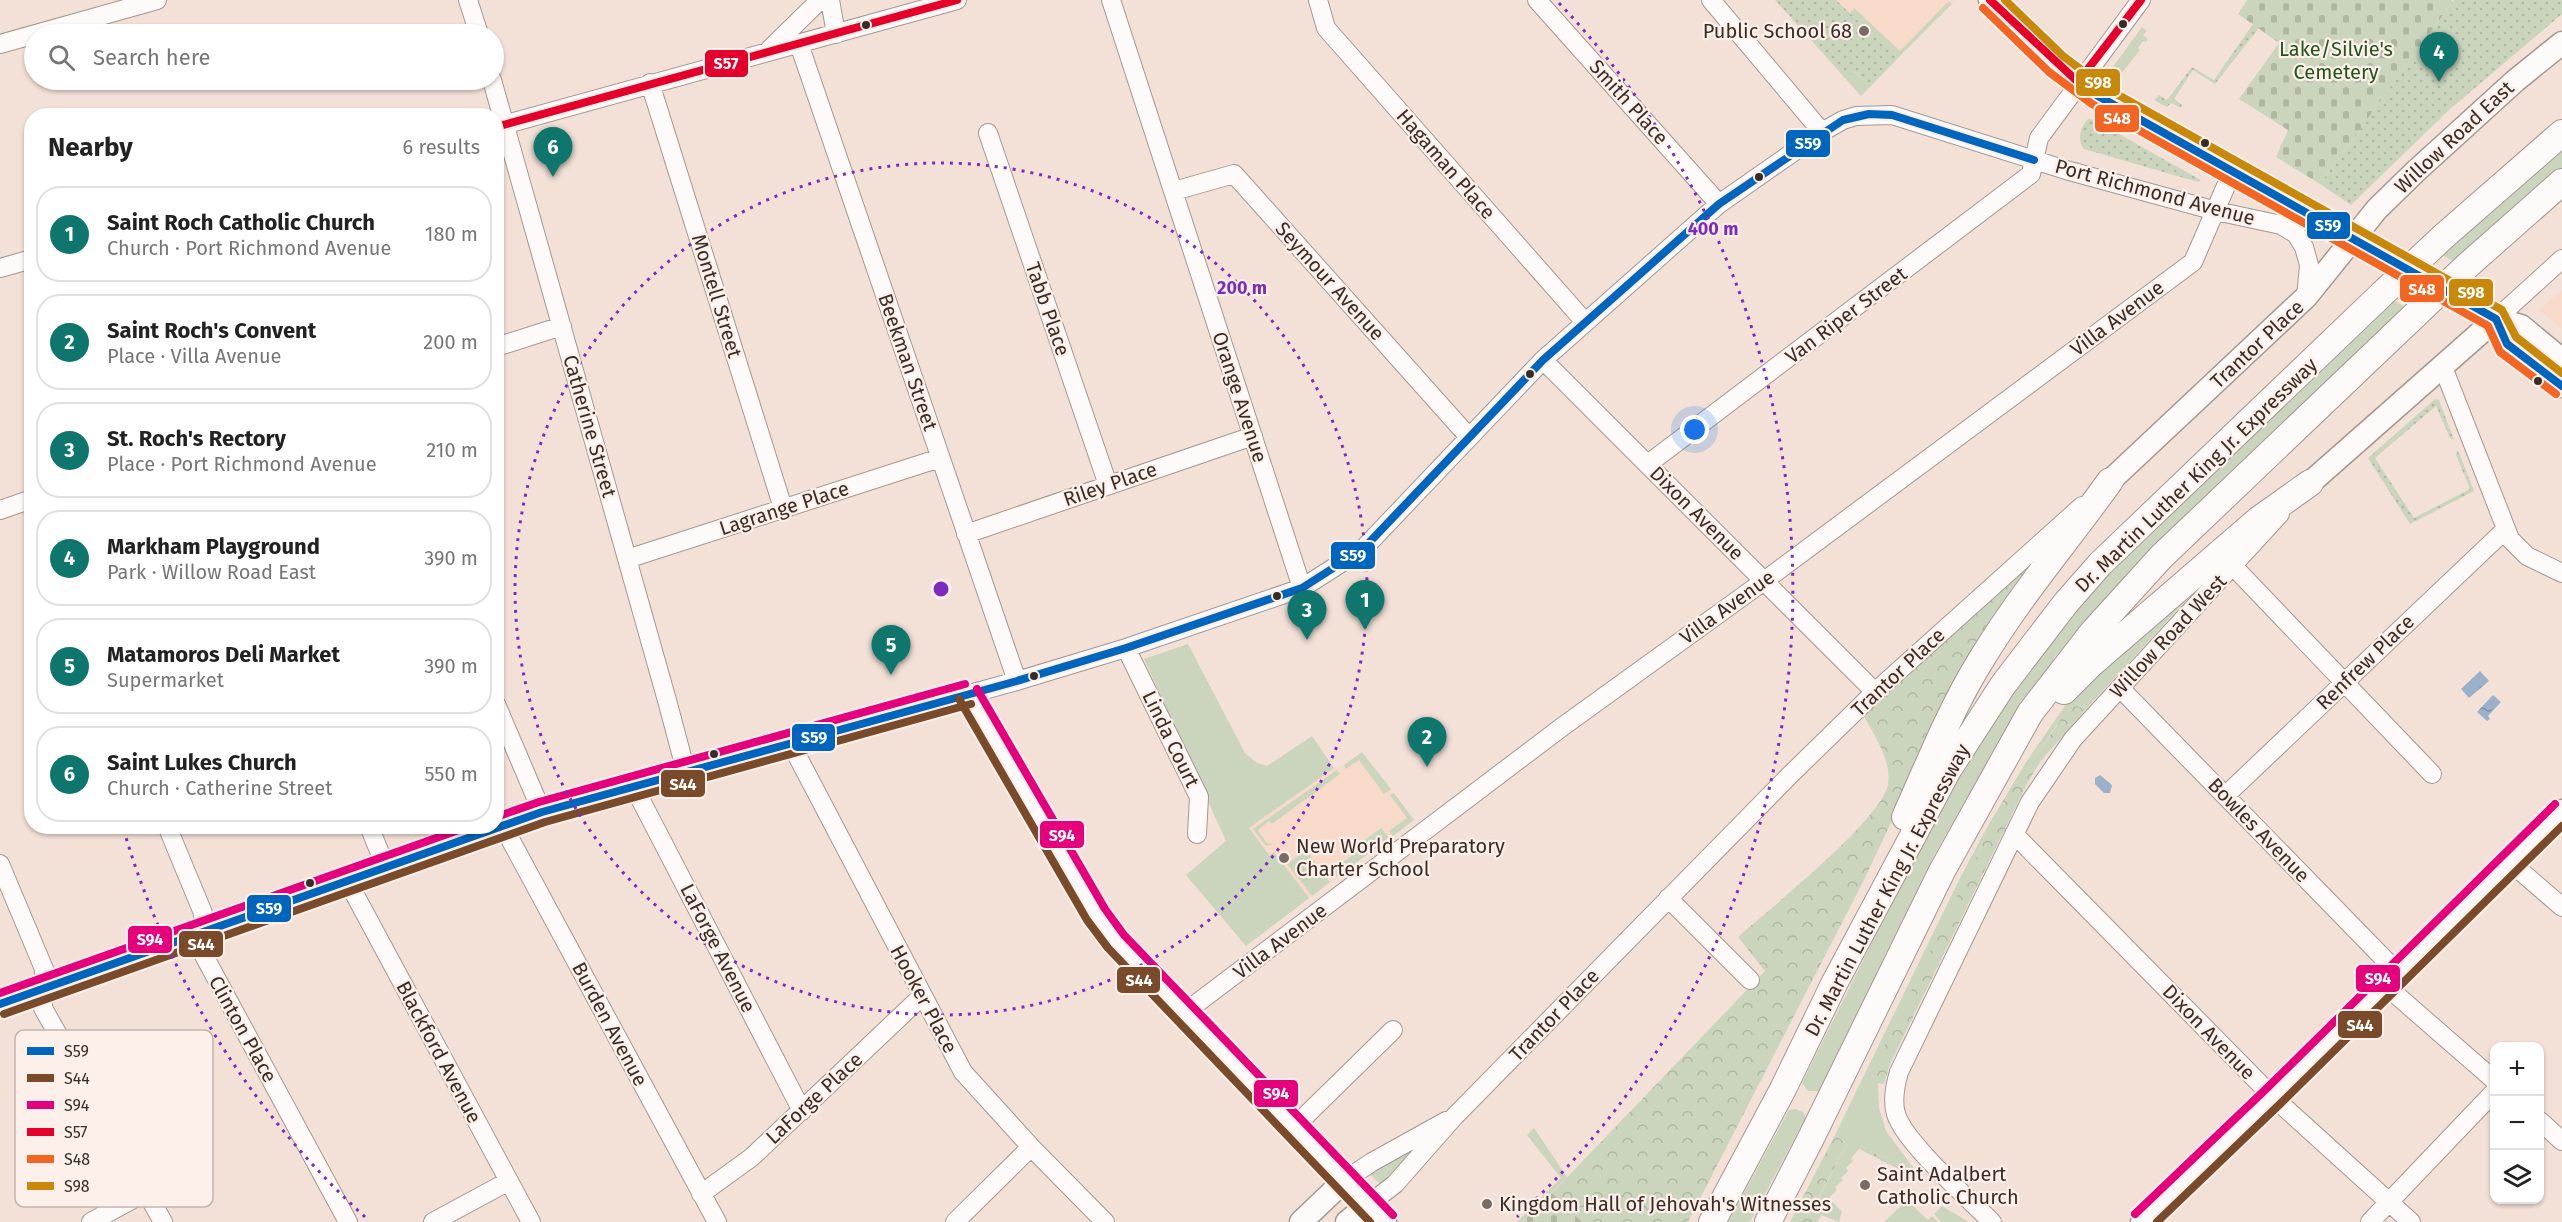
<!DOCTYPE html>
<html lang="en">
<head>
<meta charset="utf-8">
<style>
	body { margin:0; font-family:"Fira Sans",sans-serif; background:#f6f6f6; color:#222 }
	.controls { position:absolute; right:18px; bottom:18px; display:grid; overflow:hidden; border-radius:12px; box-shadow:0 2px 4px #0004 }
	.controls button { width:54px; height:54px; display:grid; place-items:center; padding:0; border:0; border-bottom:2px solid #e0e0e0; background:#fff; color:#222; font:30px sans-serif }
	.you { position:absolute; left:1695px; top:430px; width:21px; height:21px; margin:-15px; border:4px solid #fff; border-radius:50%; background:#1a73e8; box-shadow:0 0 0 9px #1a73e833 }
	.badge { display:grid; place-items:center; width:39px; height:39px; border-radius:50%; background:#0f766e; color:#fff; font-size:20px; font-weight:700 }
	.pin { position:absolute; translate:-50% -50px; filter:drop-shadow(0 2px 3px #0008) }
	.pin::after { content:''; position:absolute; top:32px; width:21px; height:18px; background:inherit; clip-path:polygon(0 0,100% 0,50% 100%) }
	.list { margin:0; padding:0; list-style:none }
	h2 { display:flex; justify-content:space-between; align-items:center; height:78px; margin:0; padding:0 24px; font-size:26px }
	h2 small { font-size:20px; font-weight:400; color:#767676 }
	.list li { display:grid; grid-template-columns:39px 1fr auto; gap:18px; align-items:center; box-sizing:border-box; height:96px; margin:0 12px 12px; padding:0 12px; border:2px solid #e0e0e0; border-radius:24px }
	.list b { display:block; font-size:22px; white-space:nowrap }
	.list p { margin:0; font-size:20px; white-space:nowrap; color:#767676 }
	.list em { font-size:20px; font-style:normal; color:#767676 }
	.icon { flex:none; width:33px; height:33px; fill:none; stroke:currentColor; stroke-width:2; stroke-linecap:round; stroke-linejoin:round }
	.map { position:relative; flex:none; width:2562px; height:1222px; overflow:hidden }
	.search { position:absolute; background:#fff; box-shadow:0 2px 4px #0004; left:24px; top:24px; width:480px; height:66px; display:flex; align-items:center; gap:15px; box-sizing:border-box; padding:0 21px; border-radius:33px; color:#767676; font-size:22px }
	.panel { position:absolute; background:#fff; box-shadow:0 2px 4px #0004; left:24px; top:108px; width:480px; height:726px; border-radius:24px }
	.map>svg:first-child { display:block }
</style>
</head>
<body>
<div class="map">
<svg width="2562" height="1222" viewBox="0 0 2562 1222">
	<defs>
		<pattern id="forest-crowns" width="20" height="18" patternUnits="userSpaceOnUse" patternTransform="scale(1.5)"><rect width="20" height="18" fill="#cbd5be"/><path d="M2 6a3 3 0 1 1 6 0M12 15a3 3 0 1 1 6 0" fill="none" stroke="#afb7a3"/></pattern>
		<pattern id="cemetery-stones" width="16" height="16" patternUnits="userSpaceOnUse" patternTransform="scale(1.5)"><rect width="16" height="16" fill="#cbd5be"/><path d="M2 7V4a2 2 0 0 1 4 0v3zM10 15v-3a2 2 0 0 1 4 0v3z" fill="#afb7a3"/></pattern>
		<pattern id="park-dots" width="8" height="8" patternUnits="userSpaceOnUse" patternTransform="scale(1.5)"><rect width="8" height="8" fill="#cbd5be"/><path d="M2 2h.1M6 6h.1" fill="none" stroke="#afb7a3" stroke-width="1.8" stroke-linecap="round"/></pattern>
		<pattern id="water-ripples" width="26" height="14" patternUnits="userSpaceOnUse" patternTransform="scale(1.5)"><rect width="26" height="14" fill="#9ab1c9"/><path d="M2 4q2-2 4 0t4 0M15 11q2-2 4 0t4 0" fill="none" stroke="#7f90a3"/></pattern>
	</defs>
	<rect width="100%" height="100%" fill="#f3e1d8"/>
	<path fill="#f8dacb" d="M1775,0H1956L1861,96Z
		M2562,290V329L2539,310Z
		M1362,752L1414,820L1246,946L1186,875L1249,828L1334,768L1336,770Z"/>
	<path fill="#cbd5be" d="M1949,1L1952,4L1898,58L1850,13L1854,8L1900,51Z
		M2142,27L2147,31L2143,35L2148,39L2146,42L2143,41L2138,48L2140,50L2117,79L2110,75V71Z
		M1854,71L1863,80L1872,85L1861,96L1845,78Z
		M2562,146V169L2456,263L2439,253Z
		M2390,298L2407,308L2055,656L2047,674L1998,744L1933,857L1819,1091H1808L1802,1083L1934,818L1996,715L2055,635L2108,572Z
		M2199,586L2087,708L2080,706L2057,724L2039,752L2028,759L2074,693Z
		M1188,644L1245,753L1257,763L1267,766L1312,736L1334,768L1249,828L1269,855L1274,852L1309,898L1246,946L1186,875L1226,841L1144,659Z
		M1362,752L1391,789L1384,794L1359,760L1346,769L1344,765Z
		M1337,770L1340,774L1272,824L1269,821L1258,830L1267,843L1274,844L1266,846L1253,829Z
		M1394,793L1414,820L1393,836L1389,831L1407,818L1390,795Z
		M1381,828L1389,838L1337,877L1332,870L1366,845L1363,841Z
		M1986,829L1981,848L1872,1076L1878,1084L1879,1108L1886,1131L1918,1174L1861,1146L1851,1159L1853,1161L1846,1168L1848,1171L1841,1178L1843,1180L1835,1187L1837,1190L1829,1198L1842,1212L1839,1222L1821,1215L1819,1220L1809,1216L1847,1144L1835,1135L1959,880Z
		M1306,850L1330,882L1312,896L1287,864Z
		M1796,1109L1803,1112L1806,1117L1750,1222H1728L1789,1110Z
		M1534,1128L1567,1177L1522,1222H1517L1561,1178L1527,1135Z
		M1414,1150L1382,1186L1370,1174L1412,1151Z
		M1905,1202H1909L1928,1220L1932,1216L1938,1222H1884Z
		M1942,1206L1969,1222H1941L1934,1214Z"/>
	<path fill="url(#forest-crowns)" d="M2036,558L1947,704L1863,882L1688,1222H1582L1552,1193L1765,971L1738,937C1768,910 1883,819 1888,784C1892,759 1872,733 1862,712Z
		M2073,706L2087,708L2040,762L2028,782L1890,1064L1884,1084C1875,1084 1872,1080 1872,1071L1981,848L1986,829L2028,759L2039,752L2068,709Z
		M1835,1135L1847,1144L1809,1215L1819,1220L1817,1222H1790Z"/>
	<path fill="url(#cemetery-stones)" d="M2247,0H2451L2453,2L2320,184L2276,157L2288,130L2239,99L2279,43L2238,14Z
		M1552,1193L1582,1222H1522Z"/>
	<path fill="url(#park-dots)" d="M1775,0H1836L1898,58L1872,85L1863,80L1855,71L1845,78Z
		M2454,0H2562V14L2449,110L2351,205L2320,184Z
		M2253,24L2259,28L2215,84L2193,70L2174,99L2182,105L2181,108L2171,103L2167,107L2154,100L2159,95L2167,100L2192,67L2214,80Z
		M2088,119L2094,120L2201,180L2198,182L2084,149C2077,141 2080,127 2088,119Z
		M2435,399L2439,400L2454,440L2450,438L2436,406L2375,458L2414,518L2470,489L2456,455L2458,450L2474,491L2410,524L2368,458Z
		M1861,1146L1918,1174L1920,1180L1857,1148Z"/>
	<path fill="url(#water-ripples)" d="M2480,671L2489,681L2469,698L2461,689Z
		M2493,695L2501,702L2488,716L2490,719L2487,721L2477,712Z
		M2100,775L2112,785L2110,793H2104L2095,784V778Z"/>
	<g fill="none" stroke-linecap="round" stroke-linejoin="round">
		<defs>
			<path id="minor" d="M468,0L479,34
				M830,0L836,34
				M1111,0L1302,588
				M1318,0L1326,28L1585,322
				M1537,0L1719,204
				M1711,0L1822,132
				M0,44L157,0
				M799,44L1017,681
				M770,49L820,0
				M492,80L668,704L686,772
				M650,83L783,508
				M496,127L957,0
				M988,133L1108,485
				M1174,191L1234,174L1468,436
				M0,268L32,259
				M2496,319L2562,259
				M496,347L562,326
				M1543,360L1875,692
				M2443,367L2510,539L2527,556L2562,573
				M1648,464L2031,174L2039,138L2141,0
				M0,510L32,499
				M966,534L1253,436
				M627,559L940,458
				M2233,566L2432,774
				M1126,648L1199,797L1197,834
				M2120,688L2398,973
				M968,694L1096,915L1116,942L1345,1180L1372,1162L1446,1121
				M496,704L542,812
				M791,744L963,1072L1031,1147L1105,1222
				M633,785L802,1111
				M2226,795L2505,530
				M167,826L203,913L202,952L348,1222
				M369,826L386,868
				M503,826L717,1222
				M2014,834L2273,1097L2411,1222
				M2510,862L2562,907
				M0,864L44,969L43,1008L163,1222
				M348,882L531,1222
				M1668,898L1750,980
				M2385,985L2494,1080
				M0,1004L542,812L1017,681L1126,648L1302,588L1363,549L1543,360L1719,204L1822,132L1843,120L1856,116L1892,115L2066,170L2216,211L2281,225L2296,234L2304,247L2309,265L2306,297
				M1184,1013L1562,727L1764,581L2193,262L2232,172
				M2540,1121L2562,1141
				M1294,1127L1393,1030
				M701,1194L752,1157L922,996
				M1368,1205L1395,1184L1454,1117L1790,775L1875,692L2082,506
				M91,1222L146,1192
				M433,1222L509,1181
				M955,1222L1031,1147
				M1992,1222C1968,1198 1905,1143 1896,1114C1892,1100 1895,1086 1899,1072L2030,802L2073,739L2280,514
				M2370,1222L2494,1092"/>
			<path id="major" d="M1990,0L2056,64L2098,96L2496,319L2521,326L2562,360
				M2496,319L2507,344L2562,386
				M2110,481L2306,297L2377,209L2416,171L2515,81L2562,43
				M2310,483L2496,319
				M1301,1222L1345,1180L1385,1222
				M1347,1222L1368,1205
				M2142,1222L2273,1097L2562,811"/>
			<path id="highway" d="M2444,236L2562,133
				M2467,266L2562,182
				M2064,691L2090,665L2258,520L2310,483
				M1905,817C1929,764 1950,710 1981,660C2019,597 2067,541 2110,481
				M1712,1222L1783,1089L1835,982L1948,770L2003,685L2065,604L2100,564L2382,294
				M1768,1222L1811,1138L1942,871L2030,713L2092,633L2161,557L2415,315"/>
		</defs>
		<use href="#minor" stroke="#a49790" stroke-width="20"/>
		<use href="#major" stroke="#a49790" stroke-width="25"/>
		<use href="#highway" stroke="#a49790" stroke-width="28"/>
		<use href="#minor" stroke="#fdfaf9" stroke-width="18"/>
		<use href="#major" stroke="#fdfaf9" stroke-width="22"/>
		<use href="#highway" stroke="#fdfaf9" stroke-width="26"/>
		<defs>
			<path id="highway-bridge" d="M2382,294L2444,236
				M2415,315L2467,266"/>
		</defs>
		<use href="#highway-bridge" stroke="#a49790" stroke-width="28" stroke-linecap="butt"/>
		<use href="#highway-bridge" stroke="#fdfaf9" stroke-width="26"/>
		<defs>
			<path id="bus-1" d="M2078,82L2098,96L2496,319L2507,344L2562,386
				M0,1004L542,812L1017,681L1126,648L1302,588L1363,549L1543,360L1719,204L1843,120L1869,114L1892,115L2034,160"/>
			<path id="bus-2" d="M959,699L1087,920L1108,948L1370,1222
				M4,1014L545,822L971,704
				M2157,1222L2280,1104L2562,826"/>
			<path id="bus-3" d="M977,689L1105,909L1124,935L1393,1215
				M496,817L539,802L965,684
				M0,993L470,826
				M2135,1214L2266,1089L2555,804"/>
			<path id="bus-4" d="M1990,0L2078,82
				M2078,82L2141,0
				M496,127L957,0"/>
			<path id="bus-5" d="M1983,8L2049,72L2092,104L2488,326L2500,352L2556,394"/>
			<path id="bus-6" d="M2005,0L2063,56L2104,87L2502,310L2516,337L2562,373"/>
		</defs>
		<use href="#bus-1" stroke="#fdefe9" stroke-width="12"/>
		<use href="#bus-2" stroke="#fdefe9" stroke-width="12"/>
		<use href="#bus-3" stroke="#fdefe9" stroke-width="12"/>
		<use href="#bus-4" stroke="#fdefe9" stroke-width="12"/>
		<use href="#bus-5" stroke="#fdefe9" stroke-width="12"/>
		<use href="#bus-6" stroke="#fdefe9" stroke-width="12"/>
		<use href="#bus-1" stroke="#0065bd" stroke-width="8"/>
		<use href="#bus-2" stroke="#7a4b2a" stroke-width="8"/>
		<use href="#bus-3" stroke="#e5007d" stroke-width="8"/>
		<use href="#bus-4" stroke="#e4002b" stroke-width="8"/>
		<use href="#bus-5" stroke="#f26522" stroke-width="8"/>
		<use href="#bus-6" stroke="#c8880a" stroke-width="8"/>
	</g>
	<g fill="none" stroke="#7b2cbf" stroke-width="3" stroke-dasharray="3 6">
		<circle cx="941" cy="589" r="426"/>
		<path d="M365 1217A852 852 0 0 1 124 831M1559 3A852 852 0 0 1 1517 1217"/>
	</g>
	<g fill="#392c26" stroke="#fdefe9" stroke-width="2">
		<circle cx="2123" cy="24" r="5"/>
		<circle cx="866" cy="25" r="5"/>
		<circle cx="2205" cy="143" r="5"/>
		<circle cx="1759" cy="177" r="5"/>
		<circle cx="1530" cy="374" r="5"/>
		<circle cx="2538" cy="381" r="5"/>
		<circle cx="1277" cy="596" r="5"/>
		<circle cx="1034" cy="676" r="5"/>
		<circle cx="714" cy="754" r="5"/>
		<circle cx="310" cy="883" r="5"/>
	</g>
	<g fill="#7a6b64" stroke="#fdefe9" stroke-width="2">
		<circle cx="1864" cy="31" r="6"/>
		<circle cx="1284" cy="858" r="6"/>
		<circle cx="1865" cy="1185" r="6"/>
		<circle cx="1487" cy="1204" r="6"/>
	</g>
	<g text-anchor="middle" stroke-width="4.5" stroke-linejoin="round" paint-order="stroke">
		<g font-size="20" fill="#392c26" stroke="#fdefe9" text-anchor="start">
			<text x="1852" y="38" text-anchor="end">Public School 68</text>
			<text x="1296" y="853">New World Preparatory<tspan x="1296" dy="23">Charter School</tspan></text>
			<text x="1877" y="1181">Saint Adalbert<tspan x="1877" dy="23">Catholic Church</tspan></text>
			<text x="1499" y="1211">Kingdom Hall of Jehovah's Witnesses</text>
		</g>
		<g font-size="20" fill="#20541d" stroke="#fdefe9">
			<text x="2336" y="56">Lake/Silvie's<tspan x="2336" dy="23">Cemetery</tspan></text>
		</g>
		<g font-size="20" fill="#392c26" stroke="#fdefe9">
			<text transform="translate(1629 102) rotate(48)" y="7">Smith Place</text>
			<text transform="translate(2454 137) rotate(-43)" y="7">Willow Road East</text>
			<text transform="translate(1446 164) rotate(49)" y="7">Hagaman Place</text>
			<text transform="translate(2155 192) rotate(15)" y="7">Port Richmond Avenue</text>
			<text transform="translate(1330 281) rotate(48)" y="7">Seymour Avenue</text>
			<text transform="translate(717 296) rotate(73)" y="7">Montell Street</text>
			<text transform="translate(1048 309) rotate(71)" y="7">Tabb Place</text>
			<text transform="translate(1846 315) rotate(-37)" y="7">Van Riper Street</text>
			<text transform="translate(2117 318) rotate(-37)" y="7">Villa Avenue</text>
			<text transform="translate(2257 344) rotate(-43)" y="7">Trantor Place</text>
			<text transform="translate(908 362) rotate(71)" y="7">Beekman Street</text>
			<text transform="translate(1240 397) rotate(72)" y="7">Orange Avenue</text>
			<text transform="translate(590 426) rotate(74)" y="7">Catherine Street</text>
			<text transform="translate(2196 475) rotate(-44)" y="7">Dr. Martin Luther King Jr. Expressway</text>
			<text transform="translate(1110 484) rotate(-19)" y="7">Riley Place</text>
			<text transform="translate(784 508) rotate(-18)" y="7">Lagrange Place</text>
			<text transform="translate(1697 513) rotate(45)" y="7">Dixon Avenue</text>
			<text transform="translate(1727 607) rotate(-36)" y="7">Villa Avenue</text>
			<text transform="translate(2168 636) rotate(-47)" y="7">Willow Road West</text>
			<text transform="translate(2365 662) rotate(-44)" y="7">Renfrew Place</text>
			<text transform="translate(1898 672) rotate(-43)" y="7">Trantor Place</text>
			<text transform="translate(1171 739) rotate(64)" y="7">Linda Court</text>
			<text transform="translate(2259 830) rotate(46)" y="7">Bowles Avenue</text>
			<text transform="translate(1887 890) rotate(-62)" y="7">Dr. Martin Luther King Jr. Expressway</text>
			<text transform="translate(1280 941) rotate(-37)" y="7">Villa Avenue</text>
			<text transform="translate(718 948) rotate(63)" y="7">LaForge Avenue</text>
			<text transform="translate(924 999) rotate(62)" y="7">Hooker Place</text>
			<text transform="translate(1554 1015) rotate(-46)" y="7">Trantor Place</text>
			<text transform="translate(610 1024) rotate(62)" y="7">Burden Avenue</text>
			<text transform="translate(243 1029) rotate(61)" y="7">Clinton Place</text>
			<text transform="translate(2209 1032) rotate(46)" y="7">Dixon Avenue</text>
			<text transform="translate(439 1052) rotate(62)" y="7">Blackford Avenue</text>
			<text transform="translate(814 1098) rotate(-43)" y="7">LaForge Place</text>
		</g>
	</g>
	<rect x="15" y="1030" width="198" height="177" rx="9" fill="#fdefe9" stroke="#c2b4ae" stroke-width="1.5"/>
	<rect x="27" y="1047" width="27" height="8" fill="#0065bd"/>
	<rect x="27" y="1074" width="27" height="8" fill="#7a4b2a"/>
	<rect x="27" y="1101" width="27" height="8" fill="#e5007d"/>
	<rect x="27" y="1128" width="27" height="8" fill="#e4002b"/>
	<rect x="27" y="1155" width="27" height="8" fill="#f26522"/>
	<rect x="27" y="1182" width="27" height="8" fill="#c8880a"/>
	<g font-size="16" fill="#392c26">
		<text x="64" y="1057">S59</text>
		<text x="64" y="1084">S44</text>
		<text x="64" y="1111">S94</text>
		<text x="64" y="1138">S57</text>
		<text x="64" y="1165">S48</text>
		<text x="64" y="1192">S98</text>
	</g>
	<circle cx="941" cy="589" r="9" fill="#7b2cbf" stroke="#fdefe9" stroke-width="3"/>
	<g font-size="18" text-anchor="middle" font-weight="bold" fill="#7b2cbf" stroke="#fdefe9" stroke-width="4.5" stroke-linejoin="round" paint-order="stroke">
		<text x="1713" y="235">400 m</text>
		<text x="1242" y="294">200 m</text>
	</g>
	<g stroke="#fdefe9" stroke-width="2">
		<rect x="704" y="49" width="45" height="29" rx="6" fill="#e4002b"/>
		<rect x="2075" y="68" width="46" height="29" rx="6" fill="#c8880a"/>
		<rect x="2094" y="104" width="46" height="29" rx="6" fill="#f26522"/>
		<rect x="1785" y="129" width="46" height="29" rx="6" fill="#0065bd"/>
		<rect x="2306" y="211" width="45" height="29" rx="6" fill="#0065bd"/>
		<rect x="2399" y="274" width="46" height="29" rx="6" fill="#f26522"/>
		<rect x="2448" y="278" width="46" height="29" rx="6" fill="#c8880a"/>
		<rect x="1330" y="541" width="46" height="29" rx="6" fill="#0065bd"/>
		<rect x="791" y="723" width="45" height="29" rx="6" fill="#0065bd"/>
		<rect x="660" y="769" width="46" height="29" rx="6" fill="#7a4b2a"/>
		<rect x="1039" y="820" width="46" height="29" rx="6" fill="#e5007d"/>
		<rect x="246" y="894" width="46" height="29" rx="6" fill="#0065bd"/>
		<rect x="127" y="925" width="46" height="29" rx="6" fill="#e5007d"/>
		<rect x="178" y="930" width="46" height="28" rx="6" fill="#7a4b2a"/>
		<rect x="2355" y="964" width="46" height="29" rx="6" fill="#e5007d"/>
		<rect x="1116" y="966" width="45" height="28" rx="6" fill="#7a4b2a"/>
		<rect x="2337" y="1010" width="46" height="29" rx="6" fill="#7a4b2a"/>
		<rect x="1253" y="1079" width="46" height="29" rx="6" fill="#e5007d"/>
	</g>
	<g font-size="16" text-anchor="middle" font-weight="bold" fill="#fff">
		<text x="726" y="69">S57</text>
		<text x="2098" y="88">S98</text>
		<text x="2117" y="124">S48</text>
		<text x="1808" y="149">S59</text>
		<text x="2328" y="231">S59</text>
		<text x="2422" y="295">S48</text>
		<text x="2471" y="298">S98</text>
		<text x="1353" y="561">S59</text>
		<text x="814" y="743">S59</text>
		<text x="683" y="790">S44</text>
		<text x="1062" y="841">S94</text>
		<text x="269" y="914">S59</text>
		<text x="150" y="945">S94</text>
		<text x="201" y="950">S44</text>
		<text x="2378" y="984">S94</text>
		<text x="1139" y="986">S44</text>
		<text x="2360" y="1031">S44</text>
		<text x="1276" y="1099">S94</text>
	</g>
</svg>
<div class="controls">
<button>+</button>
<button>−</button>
<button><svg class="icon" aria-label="layers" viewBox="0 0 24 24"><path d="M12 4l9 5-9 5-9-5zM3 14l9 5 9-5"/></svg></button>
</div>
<div class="you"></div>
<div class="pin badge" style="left:1365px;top:630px">1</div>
<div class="pin badge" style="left:1427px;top:767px">2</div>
<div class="pin badge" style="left:1307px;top:640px">3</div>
<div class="pin badge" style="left:2439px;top:82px">4</div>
<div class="pin badge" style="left:891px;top:675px">5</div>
<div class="pin badge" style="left:553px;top:177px">6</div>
<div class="search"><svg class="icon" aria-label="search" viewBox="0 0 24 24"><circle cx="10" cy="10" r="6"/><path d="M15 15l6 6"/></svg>Search here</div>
<section class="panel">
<h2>Nearby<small>6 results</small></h2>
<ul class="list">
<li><span class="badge">1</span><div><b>Saint Roch Catholic Church</b><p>Church · Port Richmond Avenue</p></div><em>180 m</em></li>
<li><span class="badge">2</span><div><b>Saint Roch's Convent</b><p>Place · Villa Avenue</p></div><em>200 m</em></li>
<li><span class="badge">3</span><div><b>St. Roch's Rectory</b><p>Place · Port Richmond Avenue</p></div><em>210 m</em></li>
<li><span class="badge">4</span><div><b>Markham Playground</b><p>Park · Willow Road East</p></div><em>390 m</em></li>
<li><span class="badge">5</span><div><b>Matamoros Deli Market</b><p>Supermarket</p></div><em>390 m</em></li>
<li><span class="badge">6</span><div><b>Saint Lukes Church</b><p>Church · Catherine Street</p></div><em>550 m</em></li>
</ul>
</section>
</div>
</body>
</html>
